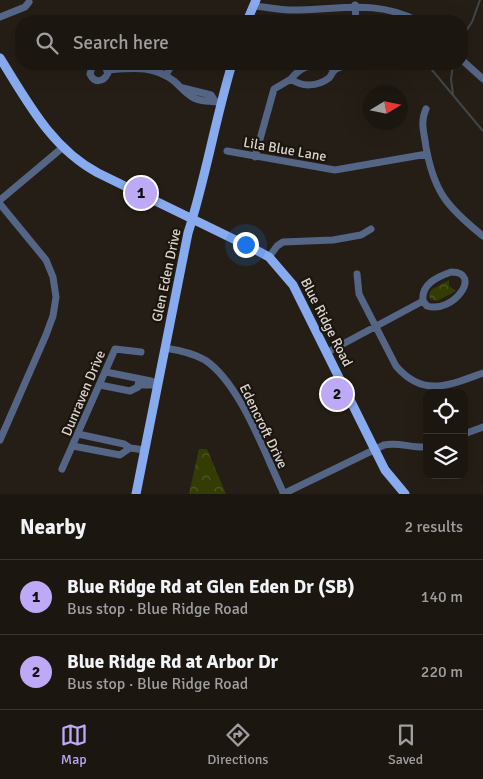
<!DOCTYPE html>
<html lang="en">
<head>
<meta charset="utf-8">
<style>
	body { margin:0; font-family:Signika,sans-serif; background:#29231e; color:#f1f3f6 }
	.controls { position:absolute; right:15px; bottom:15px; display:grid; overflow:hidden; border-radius:10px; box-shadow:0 5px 20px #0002 }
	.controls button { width:45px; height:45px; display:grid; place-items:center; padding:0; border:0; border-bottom:1px solid #3a3530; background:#1c1610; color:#f1f3f6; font:25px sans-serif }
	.compass { position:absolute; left:363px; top:85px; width:45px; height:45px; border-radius:50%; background:#1c1610; box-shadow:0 5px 20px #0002; rotate:80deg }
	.you { position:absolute; left:245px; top:244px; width:18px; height:18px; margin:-12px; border:4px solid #fff; border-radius:50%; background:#1a73e8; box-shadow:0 0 0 8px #1a73e833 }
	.badge { display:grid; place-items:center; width:32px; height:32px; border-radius:50%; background:#bda9f5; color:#111; font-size:16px; font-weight:700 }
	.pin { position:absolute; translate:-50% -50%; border:2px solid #fff; box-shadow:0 1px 5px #0006 }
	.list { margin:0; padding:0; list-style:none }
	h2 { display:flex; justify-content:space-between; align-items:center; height:65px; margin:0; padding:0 20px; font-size:21px }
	h2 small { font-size:16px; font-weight:400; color:#a09f9f }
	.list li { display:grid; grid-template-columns:32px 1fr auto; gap:15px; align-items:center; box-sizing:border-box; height:75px; padding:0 20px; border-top:1px solid #3a3530 }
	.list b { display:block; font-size:19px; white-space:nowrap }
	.list p { margin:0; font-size:16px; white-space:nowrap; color:#a09f9f }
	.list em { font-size:16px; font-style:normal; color:#a09f9f }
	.icon { flex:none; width:28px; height:28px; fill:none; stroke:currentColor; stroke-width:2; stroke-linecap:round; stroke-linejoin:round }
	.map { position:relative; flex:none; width:483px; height:494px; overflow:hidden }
	.search { position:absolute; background:#1c1610; box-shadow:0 5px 20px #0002; left:15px; right:15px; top:15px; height:55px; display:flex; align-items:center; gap:12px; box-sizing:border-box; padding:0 18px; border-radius:20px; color:#a09f9f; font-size:19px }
	.sheet { height:215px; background:#1c1610 }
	nav { display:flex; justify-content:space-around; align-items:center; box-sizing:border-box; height:70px; border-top:1px solid #3a3530; background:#1c1610; font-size:14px; color:#a09f9f }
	nav a { display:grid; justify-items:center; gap:2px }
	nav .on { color:#bda9f5 }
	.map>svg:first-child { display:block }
</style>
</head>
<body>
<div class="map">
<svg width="483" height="494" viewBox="0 0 483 494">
	<defs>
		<pattern id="park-crowns" width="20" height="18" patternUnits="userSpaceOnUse" patternTransform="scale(1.25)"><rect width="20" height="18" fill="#343c04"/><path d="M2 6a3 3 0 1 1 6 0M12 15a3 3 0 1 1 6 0" fill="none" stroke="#515727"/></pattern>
	</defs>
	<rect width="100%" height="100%" fill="#251e16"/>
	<path fill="url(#park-crowns)" d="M449,280V286L456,291L437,301L430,299L429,294L431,290Z
		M199,449H207L226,494H189Z"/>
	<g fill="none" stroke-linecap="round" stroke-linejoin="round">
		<path stroke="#414749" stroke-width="2" d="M462,37L472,22L480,0
			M427,64L483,131
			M453,93L451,80L453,64"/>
		<path stroke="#546586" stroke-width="7" d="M355,5L356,21
			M253,6C268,7 285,11 300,10C344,9 377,0 418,21
			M0,17L25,7L29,2
			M462,60L483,79
			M93,64L90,74C94,83 103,83 108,73L104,64
			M108,70C133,68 153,65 174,81C181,87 186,94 194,98C205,103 211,100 220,103
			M334,70L327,64C311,64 301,66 291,79C302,87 317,87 329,78C332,75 332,71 336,69C340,67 344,66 347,64
			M166,75L172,64
			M183,88L211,95L215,101
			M426,109C420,122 424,132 426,147C434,192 447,207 483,236
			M227,151L335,170L427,154
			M255,157L274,89L291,79
			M0,200L62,148
			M0,204L46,260L53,277L56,297L53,316L46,335L0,440
			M269,257L277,246L283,242L333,240L361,235L371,229
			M451,272C483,272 454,314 427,306L423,301C421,284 437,277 451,272Z
			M357,274L359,294L396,366C423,398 450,385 483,373
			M165,348C178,350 193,353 205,360C241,384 265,455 284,494
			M328,352L423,301
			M106,372L151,381L157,385
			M100,385L130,391L138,387L139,379
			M138,385H157
			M78,434L124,444L130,448L145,450
			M464,434L483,427
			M73,446L120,455L130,448
			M62,469L115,349L141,352
			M283,494L384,445C398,442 412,448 427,447"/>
		<path stroke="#88abf0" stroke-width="9" d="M247,21L256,0
			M0,58C27,101 51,148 98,173L256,250L269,257L293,285L375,450L385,470L405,494
			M136,494L188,233C206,177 215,120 232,64"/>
	</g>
	<g text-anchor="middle" stroke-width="4.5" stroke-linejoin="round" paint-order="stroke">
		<g font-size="14" fill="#d8d4ce" stroke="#1b150d">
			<text transform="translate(285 149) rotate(10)" y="5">Lila Blue Lane</text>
			<text transform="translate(166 275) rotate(-78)" y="5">Glen Eden Drive</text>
			<text transform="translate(327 322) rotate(63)" y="5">Blue Ridge Road</text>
			<text transform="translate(83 393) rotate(-67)" y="5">Dunraven Drive</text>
			<text transform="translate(264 426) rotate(64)" y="5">Edencroft Drive</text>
		</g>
	</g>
</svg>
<div class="controls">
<button><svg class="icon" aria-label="locate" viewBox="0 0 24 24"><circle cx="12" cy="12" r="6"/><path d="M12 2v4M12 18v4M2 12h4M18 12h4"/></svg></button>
<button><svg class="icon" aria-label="layers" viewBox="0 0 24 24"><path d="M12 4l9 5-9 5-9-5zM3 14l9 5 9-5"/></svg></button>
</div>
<svg class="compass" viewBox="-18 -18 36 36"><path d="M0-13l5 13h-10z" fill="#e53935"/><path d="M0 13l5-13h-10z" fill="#a09f9f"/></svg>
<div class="you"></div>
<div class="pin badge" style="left:141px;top:193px">1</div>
<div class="pin badge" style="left:337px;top:394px">2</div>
<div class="search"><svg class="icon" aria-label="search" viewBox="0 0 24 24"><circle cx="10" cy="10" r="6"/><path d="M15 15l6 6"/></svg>Search here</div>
</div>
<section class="sheet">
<h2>Nearby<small>2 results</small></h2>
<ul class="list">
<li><span class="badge">1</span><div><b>Blue Ridge Rd at Glen Eden Dr (SB)</b><p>Bus stop · Blue Ridge Road</p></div><em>140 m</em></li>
<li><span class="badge">2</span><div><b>Blue Ridge Rd at Arbor Dr</b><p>Bus stop · Blue Ridge Road</p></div><em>220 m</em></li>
</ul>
</section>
<nav>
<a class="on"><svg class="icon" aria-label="map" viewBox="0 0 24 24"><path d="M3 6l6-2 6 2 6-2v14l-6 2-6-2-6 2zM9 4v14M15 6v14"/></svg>Map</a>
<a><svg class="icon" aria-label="directions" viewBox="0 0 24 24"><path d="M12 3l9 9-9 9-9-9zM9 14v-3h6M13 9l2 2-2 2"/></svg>Directions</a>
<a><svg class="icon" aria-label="saved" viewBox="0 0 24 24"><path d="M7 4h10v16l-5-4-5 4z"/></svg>Saved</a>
</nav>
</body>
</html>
